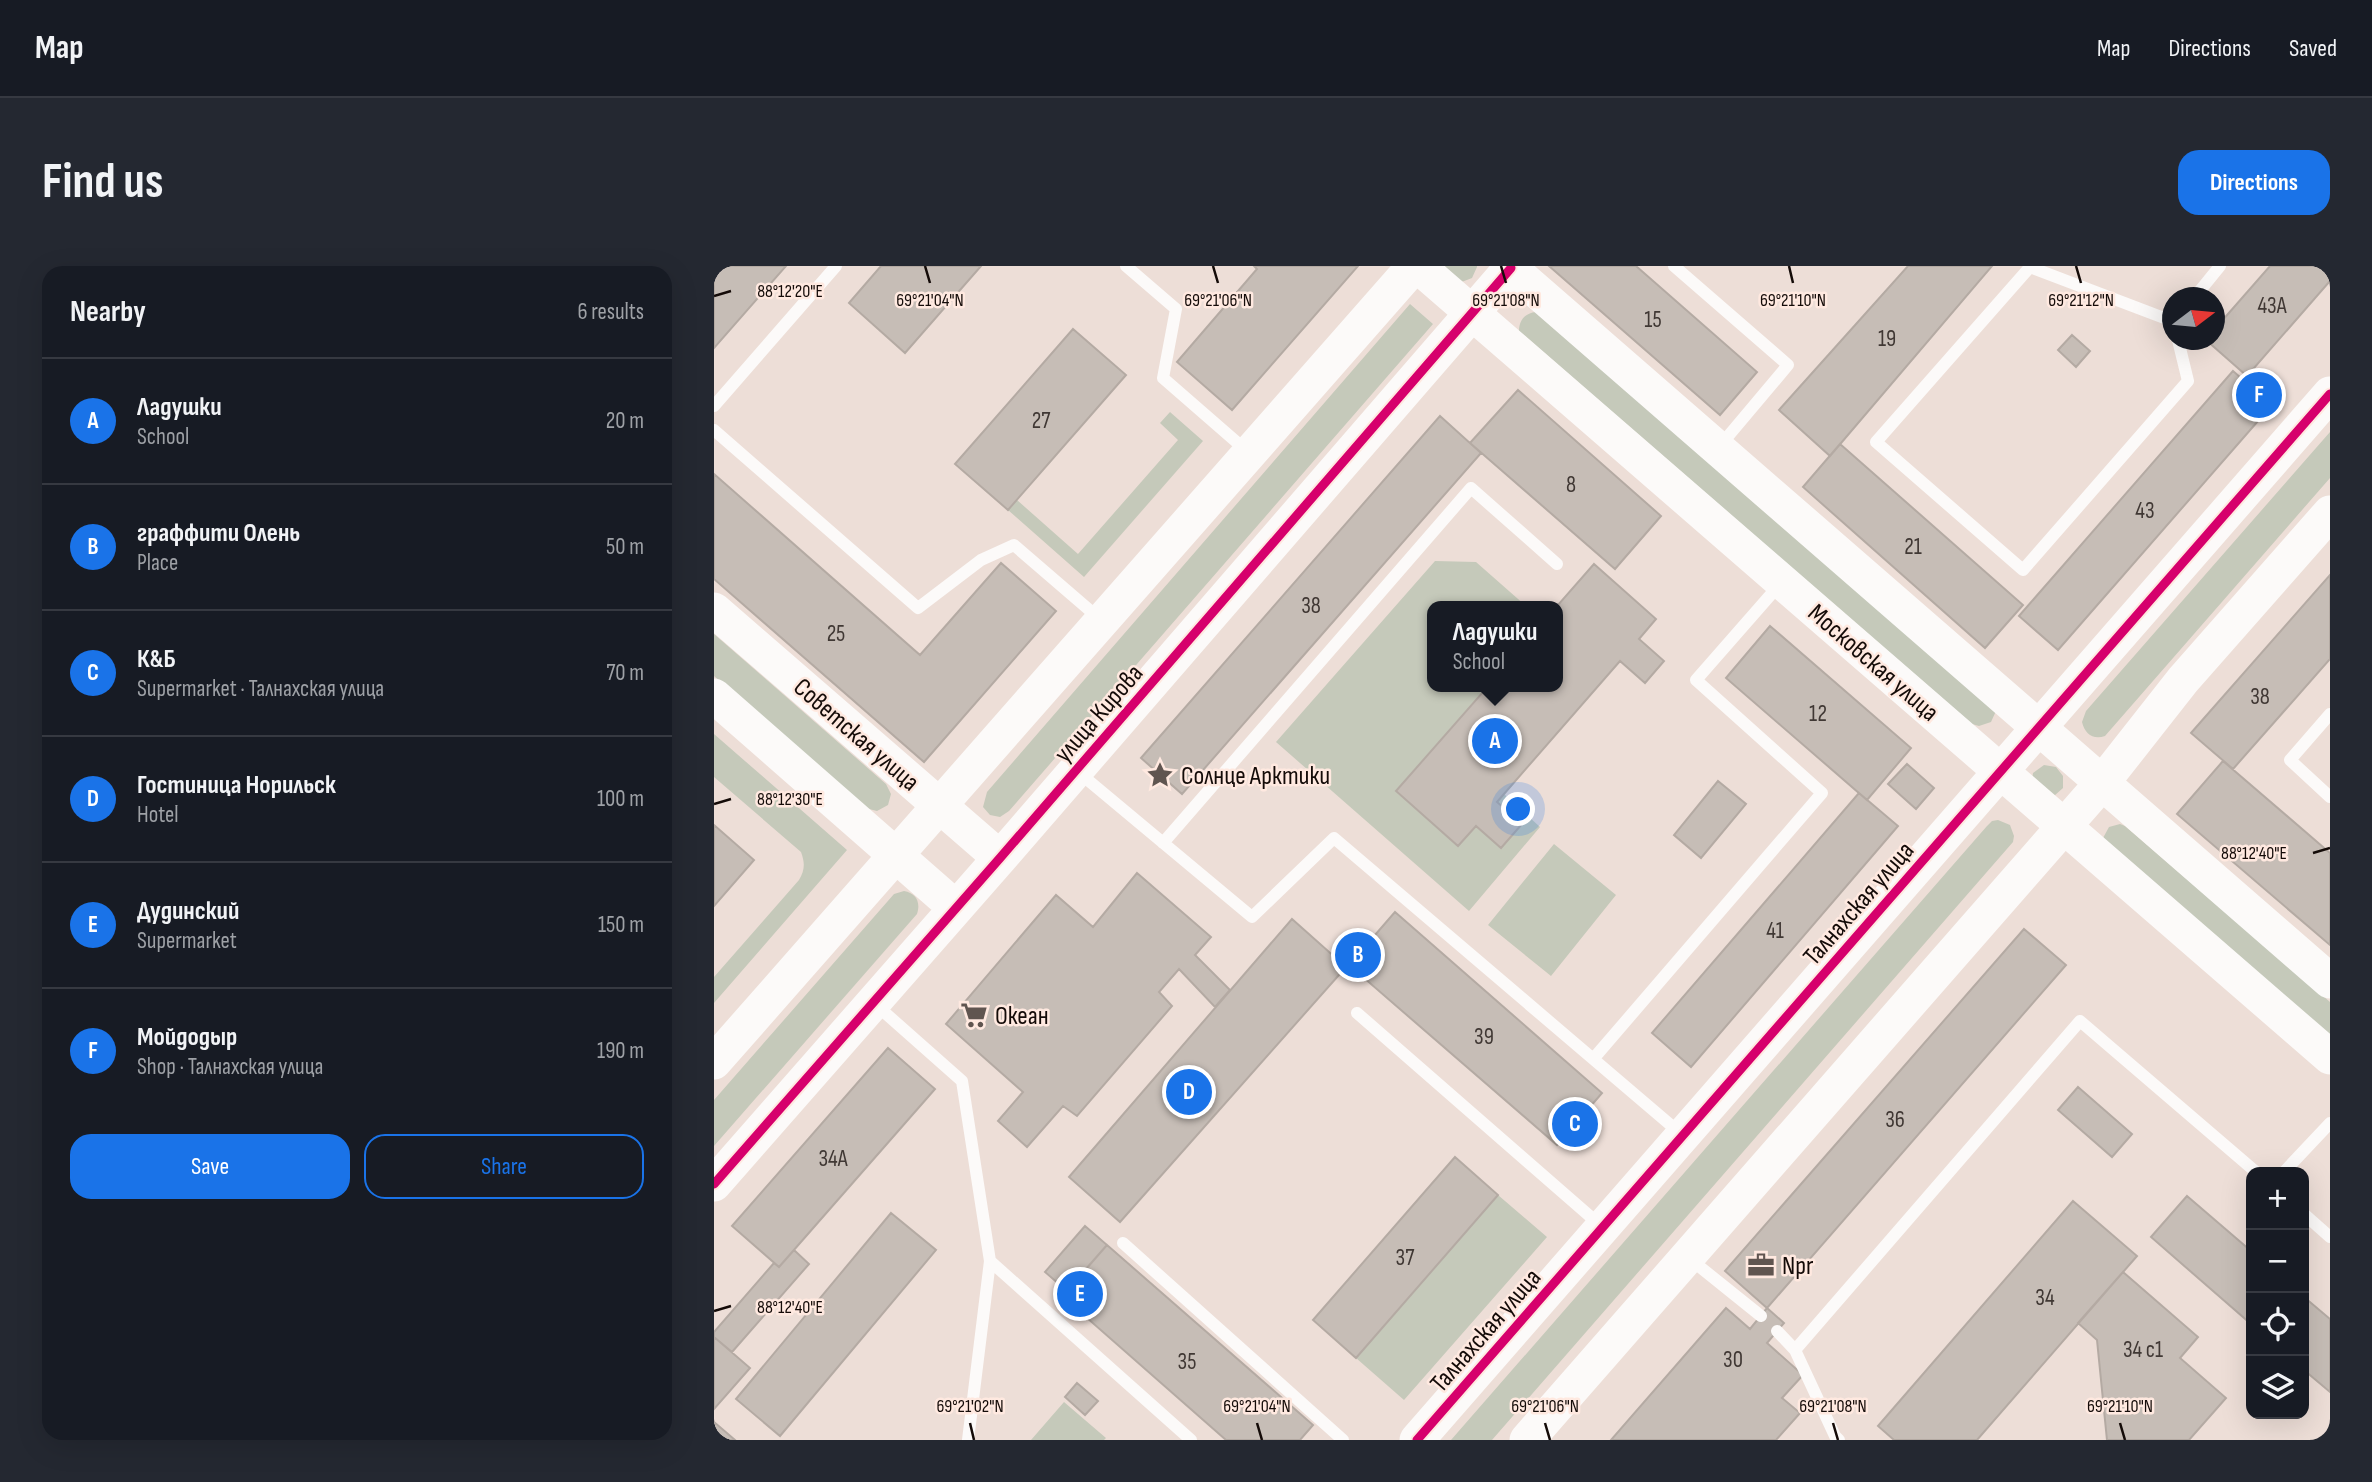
<!DOCTYPE html>
<html lang="en">
<head>
<meta charset="utf-8">
<style>
	body { margin:0; font-family:"Sofia Sans Condensed",sans-serif; background:#242831; color:#f1f3f6 }
	.controls { position:absolute; right:21px; bottom:21px; display:grid; overflow:hidden; border-radius:14px; box-shadow:0 7px 28px #0002 }
	.controls button { width:63px; height:63px; display:grid; place-items:center; padding:0; border:0; border-bottom:2px solid #363941; background:#171b24; color:#f1f3f6; font:35px sans-serif }
	.compass { position:absolute; left:1448px; top:21px; width:63px; height:63px; border-radius:50%; background:#171b24; box-shadow:0 7px 28px #0002; rotate:74deg }
	.you { position:absolute; left:805px; top:544px; width:24px; height:24px; margin:-18px; border:5px solid #fff; border-radius:50%; background:#1a73e8; box-shadow:0 0 0 10px #1a73e833 }
	.badge { display:grid; place-items:center; width:46px; height:46px; border-radius:50%; background:#1a73e8; color:#fff; font-size:23px; font-weight:700 }
	.pin { position:absolute; translate:-50% -50%; border:4px solid #fff; box-shadow:0 2px 7px #0006 }
	.popup { position:absolute; left:713px; top:335px; width:136px; height:91px; box-sizing:border-box; display:grid; place-content:center; border-radius:14px; background:#171b24; filter:drop-shadow(0 2px 5px #0005); font-size:23px; white-space:nowrap; color:#9ea1a6 }
	.popup b { font-size:26px; color:#f1f3f6 }
	.popup::after { content:''; position:absolute; left:50%; top:100%; margin-left:-14px; border:14px solid transparent; border-top-color:#171b24 }
	.list { margin:0; padding:0; list-style:none }
	h2 { display:flex; justify-content:space-between; align-items:center; height:91px; margin:0; padding:0 28px; font-size:30px }
	h2 small { font-size:23px; font-weight:400; color:#9ea1a6 }
	.list li { display:grid; grid-template-columns:46px 1fr auto; gap:21px; align-items:center; box-sizing:border-box; height:126px; padding:0 28px; border-top:2px solid #363941 }
	.list b { display:block; font-size:26px; white-space:nowrap }
	.list p { margin:0; font-size:23px; white-space:nowrap; color:#9ea1a6 }
	.list em { font-size:23px; font-style:normal; color:#9ea1a6 }
	.actions { display:flex; gap:14px; padding:21px 28px }
	.actions a { flex:1; padding:16px 0; border:2px solid #1a73e8; border-radius:21px; text-align:center; font-size:24px; color:#1a73e8 }
	.actions .main { background:#1a73e8; color:#fff }
	.icon { flex:none; width:38px; height:38px; fill:none; stroke:currentColor; stroke-width:2; stroke-linecap:round; stroke-linejoin:round }
	.map { position:relative; flex:none; width:1616px; height:1174px; overflow:hidden; border-radius:21px }
	header { display:flex; align-items:center; gap:42px; box-sizing:border-box; height:98px; padding:0 35px; background:#171b24; border-bottom:2px solid #363941 }
	header strong { font-size:33px }
	nav { display:flex; gap:38px; margin-inline-start:auto; font-size:24px }
	.intro { display:flex; align-items:center; justify-content:space-between; box-sizing:border-box; height:168px; padding:0 42px }
	h1 { margin:0; font-size:49px }
	.button { padding:18px 32px; border-radius:21px; background:#1a73e8; color:#fff; font-size:24px; font-weight:700 }
	main { display:flex; gap:42px; padding:0 42px }
	aside { flex:1; background:#171b24; border-radius:21px; box-shadow:0 7px 28px #0002 }
	.map>svg:first-child { display:block }
</style>
</head>
<body>
<header>
<strong>Map</strong>
<nav><a>Map</a><a>Directions</a><a>Saved</a></nav>
</header>
<div class="intro"><h1>Find us</h1><a class="button">Directions</a></div>
<main>
<aside>
<h2>Nearby<small>6 results</small></h2>
<ul class="list">
<li><span class="badge">A</span><div><b>Ладушки</b><p>School</p></div><em>20 m</em></li>
<li><span class="badge">B</span><div><b>граффити Олень</b><p>Place</p></div><em>50 m</em></li>
<li><span class="badge">C</span><div><b>К&amp;Б</b><p>Supermarket · Талнахская улица</p></div><em>70 m</em></li>
<li><span class="badge">D</span><div><b>Гостиница Норильск</b><p>Hotel</p></div><em>100 m</em></li>
<li><span class="badge">E</span><div><b>Дудинский</b><p>Supermarket</p></div><em>150 m</em></li>
<li><span class="badge">F</span><div><b>Мойдодыр</b><p>Shop · Талнахская улица</p></div><em>190 m</em></li>
</ul>
<div class="actions"><a class="main">Save</a><a>Share</a></div>
</aside>
<div class="map">
<svg width="1616" height="1174" viewBox="0 0 1616 1174">
	<rect width="100%" height="100%" fill="#edded7"/>
	<path fill="#c5c9ba" d="M731,0H763V1L758,12L745,17L732,4Z
		M696,38L719,58L295,545L286,551L276,549L269,541L273,526Z
		M822,46L1282,445L1277,456L1265,460L1258,458L805,65C805,54 811,47 822,46Z
		M456,146L489,175L370,311L294,244L303,234L364,288L464,174L446,157Z
		M1616,166V212L1391,470C1379,474 1371,468 1368,456L1372,445Z
		M721,295L762,296L812,340H718V421H765L770,425L682,525L744,580L762,560L787,581L808,559L783,536L790,528L826,561L755,645L562,476Z
		M0,368L172,518L177,528L174,539L163,545L151,542L0,410Z
		M0,468L133,584L0,737V711L85,614C91,604 91,597 87,586L0,511Z
		M1330,499L1342,501L1349,510V522L1340,530L1318,514L1319,507Z
		M1284,554L1296,559L1300,570L1299,576L778,1174H737L1273,560L1278,555Z
		M1406,558L1411,560L1616,736V777L1389,572L1395,561Z
		M840,578L902,629L837,710L774,659Z
		M190,625C202,627 207,636 203,648L0,880V834L180,628Z
		M784,929L833,971L690,1134L642,1092Z
		M350,1136L392,1172L390,1174H317Z"/>
	<path fill="#c6bdb6" stroke="#b4aaa3" stroke-width="2" d="M0,0H72L0,82Z
		M267,0L191,87L135,37L167,0Z
		M540,0H644L518,144L463,96L543,3Z
		M835,0H922L1043,106L1006,149Z
		M1194,0H1278L1116,190L1065,144Z
		M1556,0H1616V15L1533,110L1492,74H1500V64Z
		M359,63L412,109L294,244L241,198Z
		M1358,69L1376,85L1362,101L1344,84Z
		M1519,105L1558,139L1344,384L1305,350Z
		M804,124L947,250L901,303L756,177Z
		M726,150L767,187L468,528L427,492Z
		M1126,178L1309,339L1271,382L1089,221Z
		M0,208L206,389L287,297L342,345L210,496L0,313Z
		M880,298L942,353L925,373L950,395L931,417L906,395L783,536L808,558L787,582L762,560L744,580L682,525L770,425L765,421H844L843,340Z
		M1616,309V393L1519,503L1477,467Z
		M1056,360L1197,482L1153,534L1012,412Z
		M1509,495L1616,587V679L1463,548Z
		M1193,498L1220,522L1202,543L1174,518Z
		M1004,515L1032,538L987,592L960,569Z
		M1145,527L1184,560L977,801L938,767Z
		M0,559L40,594L0,640Z
		M423,607L497,671L481,689L516,724L501,741L465,703L445,726L458,740L363,850L349,840L313,881L284,855L309,826L232,758L342,629L379,661Z
		M681,646L888,827L843,879L635,699Z
		M578,653L632,701L406,956L355,911Z
		M1310,663L1352,699L1053,1042L1011,1005Z
		M174,782L221,823L65,1001L18,960Z
		M1364,821L1418,868L1398,891L1344,844Z
		M741,891L784,929L642,1092L599,1054Z
		M1473,930L1537,985V1058L1437,971Z
		M1359,935L1423,990L1263,1174H1180L1164,1160Z
		M177,947L222,984L66,1170L22,1133Z
		M371,960L393,979L353,1025L331,1006Z
		M393,979L599,1159L586,1174H512L348,1030Z
		M80,984L95,998L18,1086L0,1071V1066L60,997L65,1001Z
		M1409,1006L1484,1071L1466,1092L1512,1132L1475,1174H1393L1383,1074L1364,1057Z
		M1590,1031L1616,1053V1126L1590,1104Z
		M1012,1042L1036,1063L1053,1042L1070,1057L1053,1077L1089,1109L1068,1132L1086,1147L1062,1174H897Z
		M0,1071L36,1102L0,1143Z
		M363,1117L384,1135L371,1149L351,1131Z
		M0,1156L21,1174H0Z"/>
	<g fill="none" stroke-linecap="round" stroke-linejoin="round">
		<path stroke="#fcfaf9" stroke-width="12" d="M412,0L462,43L449,112L534,186
			M960,0L1074,99L1005,181
			M1480,32L1506,0
			M1458,55L1316,1L1162,176L1309,304L1474,115L1464,74
			M0,140L122,0
			M0,164L204,342L267,294L300,279L387,354
			M1616,448L1576,494L1616,531
			M363,505L538,651L620,572L966,867
			M449,577L757,222L843,298
			M161,738L248,815L276,995L254,1174
			M643,747L886,959
			M880,792L1108,527L982,414L1067,317
			M1570,906L1616,857
			M1590,948L1616,971
			M409,977L629,1174
			M976,993L1047,1050
			M276,995L477,1174
			M1063,1065L1081,1084L1121,1170L1125,1174
			M1081,1084L1366,755L1542,906"/>
		<path stroke="#fcfaf9" stroke-width="35" d="M704,0L1616,791
			M794,0L1616,715
			M0,344L286,592
			M0,430L242,642
			M0,796L700,0
			M0,918L286,592L797,2
			M703,1174L1616,128
			M813,1174L1388,517L1469,414L1616,247"/>
		<defs>
			<path id="cycleway" d="M0,918L286,592L797,2
				M703,1174L1616,128"/>
		</defs>
		<use href="#cycleway" stroke="#ffe9e0" stroke-width="13"/>
		<use href="#cycleway" stroke="#d6006c" stroke-width="9"/>
	</g>
	<path fill="none" stroke="#140b08" stroke-width="2.5" d="M211,0L216,17M499,0L504,17M787,0L792,17M1075,0L1079,17M1362,0L1367,17M0,30L17,25M0,538L17,533M1599,587L1616,582M0,1045L17,1040M256,1157L260,1174M543,1157L548,1174M831,1157L836,1174M1119,1157L1124,1174M1406,1157L1411,1174"/>
	<defs>
		<symbol id="sight-bare" viewBox="-9 -9 18 18"><path d="M0-6L1.8-2.2L6-1.7L2.9 1.2L3.7 5.4L0 3.3L-3.7 5.4L-2.9 1.2L-6-1.7L-1.8-2.2Z" fill="#605550" stroke="#ffe9e0" stroke-width="2.5" paint-order="stroke"/></symbol>
		<symbol id="supermarket-bare" viewBox="-9 -9 18 18"><path d="M-6-5.5h2.5l.6 2H6L4.5 2H-2.5L-4.4-4H-6ZM-1.5 3.2a1.3 1.3 0 1 0 .1 0ZM3 3.2a1.3 1.3 0 1 0 .1 0Z" fill="#605550" stroke="#ffe9e0" stroke-width="2.5" paint-order="stroke"/></symbol>
		<symbol id="office-bare" viewBox="-9 -9 18 18"><path d="M-6-3h4V-5.5h4V-3h4V5H-6ZM-1-4.5V-3h2v-1.5ZM-6 0V1H6V0Z" fill="#605550" stroke="#ffe9e0" stroke-width="2.5" paint-order="stroke"/></symbol>
	</defs>
	<g fill-rule="evenodd">
		<use href="#sight-bare" x="427" y="490" width="38" height="38"/>
		<use href="#supermarket-bare" x="241" y="730" width="38" height="38"/>
		<use href="#office-bare" x="1028" y="980" width="38" height="38"/>
	</g>
	<g text-anchor="middle" stroke-width="5" stroke-linejoin="round" paint-order="stroke">
		<g font-size="23" fill="#403834">
			<text x="1558" y="47">43А</text>
			<text x="939" y="61">15</text>
			<text x="1173" y="80">19</text>
			<text x="327" y="162">27</text>
			<text x="857" y="226">8</text>
			<text x="1431" y="252">43</text>
			<text x="1199" y="288">21</text>
			<text x="597" y="347">38</text>
			<text x="122" y="375">25</text>
			<text x="1546" y="438">38</text>
			<text x="1104" y="455">12</text>
			<text x="1061" y="672">41</text>
			<text x="770" y="778">39</text>
			<text x="1181" y="861">36</text>
			<text x="119" y="900">34А</text>
			<text x="691" y="999">37</text>
			<text x="1331" y="1039">34</text>
			<text x="1429" y="1091">34 с1</text>
			<text x="1019" y="1101">30</text>
			<text x="473" y="1103">35</text>
		</g>
		<g font-size="26" fill="#140b08" stroke="#ffe9e0">
			<text transform="translate(1160 396) rotate(41)" y="9">Московская улица</text>
			<text transform="translate(384 447) rotate(-49)" y="9">улица Кирова</text>
			<text transform="translate(143 468) rotate(41)" y="9">Советская улица</text>
			<text transform="translate(1144 637) rotate(-49)" y="9">Талнахская улица</text>
			<text transform="translate(771 1064) rotate(-49)" y="9">Талнахская улица</text>
		</g>
		<g font-size="26" fill="#140b08" stroke="#ffe9e0" text-anchor="start">
			<text x="467" y="518">Солнце Арктики</text>
			<text x="281" y="758">Океан</text>
			<text x="1068" y="1008">Npr</text>
		</g>
	</g>
	<g font-size="18" text-anchor="middle" fill="#140b08" stroke="#ffe9e0" stroke-width="5" stroke-linejoin="round" paint-order="stroke">
		<text x="76" y="31">88°12'20"E</text>
		<text x="216" y="40">69°21'04"N</text>
		<text x="504" y="40">69°21'06"N</text>
		<text x="792" y="40">69°21'08"N</text>
		<text x="1079" y="40">69°21'10"N</text>
		<text x="1367" y="40">69°21'12"N</text>
		<text x="76" y="539">88°12'30"E</text>
		<text x="1540" y="593">88°12'40"E</text>
		<text x="76" y="1047">88°12'40"E</text>
		<text x="256" y="1146">69°21'02"N</text>
		<text x="543" y="1146">69°21'04"N</text>
		<text x="831" y="1146">69°21'06"N</text>
		<text x="1119" y="1146">69°21'08"N</text>
		<text x="1406" y="1146">69°21'10"N</text>
	</g>
</svg>
<div class="controls">
<button>+</button>
<button>−</button>
<button><svg class="icon" aria-label="locate" viewBox="0 0 24 24"><circle cx="12" cy="12" r="6"/><path d="M12 2v4M12 18v4M2 12h4M18 12h4"/></svg></button>
<button><svg class="icon" aria-label="layers" viewBox="0 0 24 24"><path d="M12 4l9 5-9 5-9-5zM3 14l9 5 9-5"/></svg></button>
</div>
<svg class="compass" viewBox="-18 -18 36 36"><path d="M0-13l5 13h-10z" fill="#e53935"/><path d="M0 13l5-13h-10z" fill="#9ea1a6"/></svg>
<div class="you"></div>
<div class="pin badge" style="left:781px;top:475px">A</div>
<div class="popup"><b>Ладушки</b>School</div>
<div class="pin badge" style="left:644px;top:689px">B</div>
<div class="pin badge" style="left:861px;top:858px">C</div>
<div class="pin badge" style="left:475px;top:826px">D</div>
<div class="pin badge" style="left:366px;top:1028px">E</div>
<div class="pin badge" style="left:1545px;top:129px">F</div>
</div>
</main>
</body>
</html>
